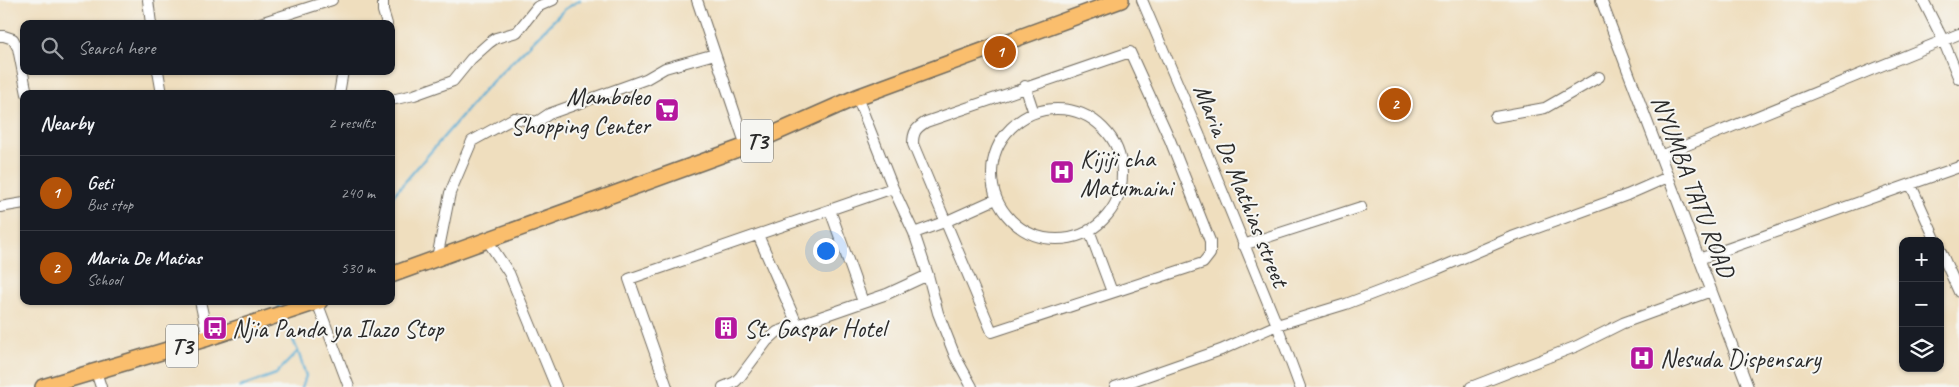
<!DOCTYPE html>
<html lang="en">
<head>
<meta charset="utf-8">
<style>
	body { margin:0; font-family:Caveat,sans-serif; background:#242831; color:#f1f3f6 }
	.controls { position:absolute; right:15px; bottom:15px; display:grid; overflow:hidden; border-radius:10px; box-shadow:0 1px 4px #0004 }
	.controls button { width:45px; height:45px; display:grid; place-items:center; padding:0; border:0; border-bottom:1px solid #363941; background:#171b24; color:#f1f3f6; font:25px sans-serif }
	.you { position:absolute; left:825px; top:250px; width:18px; height:18px; margin:-12px; border:4px solid #fff; border-radius:50%; background:#1a73e8; box-shadow:0 0 0 8px #1a73e833 }
	.badge { display:grid; place-items:center; width:32px; height:32px; border-radius:50%; background:#b45309; color:#fff; font-size:16px; font-weight:700 }
	.pin { position:absolute; translate:-50% -50%; border:2px solid #fff; box-shadow:0 1px 5px #0006 }
	.list { margin:0; padding:0; list-style:none }
	h2 { display:flex; justify-content:space-between; align-items:center; height:65px; margin:0; padding:0 20px; font-size:21px }
	h2 small { font-size:16px; font-weight:400; color:#9ea1a6 }
	.list li { display:grid; grid-template-columns:32px 1fr auto; gap:15px; align-items:center; box-sizing:border-box; height:75px; padding:0 20px; border-top:1px solid #363941 }
	.list b { display:block; font-size:19px; white-space:nowrap }
	.list p { margin:0; font-size:16px; white-space:nowrap; color:#9ea1a6 }
	.list em { font-size:16px; font-style:normal; color:#9ea1a6 }
	.icon { flex:none; width:28px; height:28px; fill:none; stroke:currentColor; stroke-width:2; stroke-linecap:round; stroke-linejoin:round }
	.map { position:relative; flex:none; width:1959px; height:387px; overflow:hidden }
	.search { position:absolute; background:#171b24; box-shadow:0 1px 4px #0004; left:20px; top:20px; width:375px; height:55px; display:flex; align-items:center; gap:12px; box-sizing:border-box; padding:0 18px; border-radius:10px; color:#9ea1a6; font-size:19px }
	.panel { position:absolute; background:#171b24; box-shadow:0 1px 4px #0004; left:20px; top:90px; width:375px; height:215px; border-radius:10px }
	.map>svg:first-child { display:block }
</style>
</head>
<body>
<div class="map">
<svg width="1959" height="387" viewBox="0 0 1959 387">
	<rect width="100%" height="100%" fill="#f6f6f2"/>
	<filter id="ink" filterUnits="userSpaceOnUse"><feTurbulence type="fractalNoise" baseFrequency=".02" numOctaves="2"/><feDisplacementMap in="SourceGraphic" scale="10" xChannelSelector="R" yChannelSelector="G"/><feConvolveMatrix kernelMatrix="1 2 1 2 8 2 1 2 1" color-interpolation-filters="sRGB"/></filter>
	<filter id="wash" filterUnits="userSpaceOnUse"><feTurbulence type="fractalNoise" baseFrequency=".0096" numOctaves="4" result="noise"/><feDisplacementMap in="SourceGraphic" scale="20" xChannelSelector="R" yChannelSelector="G"/><feGaussianBlur stdDeviation="1.12" result="paint"/><feColorMatrix in="noise" values="0 0 0 0 0 0 0 0 0 0 0 0 0 0 0 0 0 1.4 0 .05"/><feComposite in="paint" operator="in"/></filter>
	<g filter="url(#wash)">
		<rect width="100%" height="100%" fill="#efdebe"/>
		<g fill="none" stroke-linecap="round" stroke-linejoin="round">
			<path stroke="#56abd2" stroke-width="2.5" d="M391,198L484,90L565,9L580,0
				M280,301L278,304L280,309
				M298,351L306,376L302,387
				M240,387L276,374L298,351L287,327"/>
		</g>
	</g>
	<g filter="url(#ink)">
		<g fill="none" stroke-linecap="round" stroke-linejoin="round">
			<defs>
				<path id="minor" d="M148,0L151,24
					M383,0V11L387,24
					M697,0L746,146
					M1142,0L1199,134L1277,325L1300,387
					M1601,0L1748,387
					M1923,0L1943,40L1959,79
					M257,24L332,0
					M0,36H4L13,39L18,48L27,94
					M1130,52L1170,140L1210,241V254L1203,263L992,332L913,144C913,132 916,128 926,122Z
					M158,71L162,94
					M1025,86L1034,113
					M339,94L343,71
					M857,97L893,188L914,233L928,275L938,313L955,356L972,387
					M391,100L414,95L453,81L471,59L489,43L496,38L517,32L537,7L553,0
					M992 174a65 65 0 1 1 130 0a65 65 0 1 1-130 0Z
					M1495,117L1545,108L1599,77
					M1660,156L1959,34
					M1911,185L1936,241
					M0,207L24,203
					M830,210L863,302
					M1089,230L1112,292
					M914,233L947,221L996,199
					M758,235L797,324
					M487,240L509,273L556,387
					M1243,245L1361,207
					M1940,250L1959,292
					M437,258L450,193L472,141L514,118L537,122L549,114L646,79L665,68L715,54
					M1699,259L1959,167
					M200,301L208,338
					M317,302L349,387
					M96,372L101,387
					M667,387L629,279L893,188
					M723,387L735,382L740,377L767,341L777,332L887,294L928,275
					M1115,387L1221,350L1277,325L1346,304L1435,270L1512,237L1627,195L1668,177
					M1471,387L1577,346L1623,323L1711,291"/>
				<path id="highway" d="M391,275L746,146L857,97L1121,0
					M43,387L208,338L320,301"/>
			</defs>
			<use href="#minor" stroke="#706a5e" stroke-width="12"/>
			<use href="#highway" stroke="#706a5e" stroke-width="18"/>
			<use href="#minor" stroke="#fff" stroke-width="10"/>
			<use href="#highway" stroke="#fabe6d" stroke-width="15"/>
		</g>
	</g>
	<defs>
		<symbol id="supermarket-square" viewBox="-11 -11 22 22"><rect x="-9" y="-9" width="18" height="18" rx="4" fill="#b5179e" stroke="#f6f6f2"/><path d="M-6-5.5h2.5l.6 2H6L4.5 2H-2.5L-4.4-4H-6ZM-1.5 3.2a1.3 1.3 0 1 0 .1 0ZM3 3.2a1.3 1.3 0 1 0 .1 0Z" fill="#fff"/></symbol>
		<symbol id="hospital-square" viewBox="-11 -11 22 22"><rect x="-9" y="-9" width="18" height="18" rx="4" fill="#b5179e" stroke="#f6f6f2"/><path d="M-5-5h3v3.5h4V-5h3V5h-3V1.5h-4V5h-3Z" fill="#fff"/></symbol>
		<symbol id="bus-square" viewBox="-11 -11 22 22"><rect x="-9" y="-9" width="18" height="18" rx="4" fill="#b5179e" stroke="#f6f6f2"/><path d="M-5-6H5V4H4V6H2V4H-2V6H-4V4H-5ZM-3.5-4V0h7V-4ZM-3.5 1.2v1.5H-2V1.2ZM2 1.2v1.5H3.5V1.2Z" fill="#fff"/></symbol>
		<symbol id="building-square" viewBox="-11 -11 22 22"><rect x="-9" y="-9" width="18" height="18" rx="4" fill="#b5179e" stroke="#f6f6f2"/><path d="M-4-6H4V6H1V3H-1V6H-4ZM-2.5-4.3h1.7v1.8h-1.7ZM.8-4.3h1.7v1.8H.8ZM-2.5-1h1.7V.8h-1.7ZM.8-1h1.7V.8H.8Z" fill="#fff"/></symbol>
	</defs>
	<g fill-rule="evenodd">
		<use href="#supermarket-square" x="653" y="96" width="28" height="28"/>
		<use href="#hospital-square" x="1048" y="158" width="28" height="28"/>
		<use href="#bus-square" x="201" y="314" width="28" height="28"/>
		<use href="#building-square" x="712" y="314" width="28" height="28"/>
		<use href="#hospital-square" x="1628" y="344" width="28" height="28"/>
	</g>
	<g text-anchor="middle" stroke-width="4" stroke-linejoin="round" paint-order="stroke">
		<g fill="#f6f6f2" stroke="#686867" stroke-width="1">
			<rect x="741" y="119.5" width="32" height="43" rx="4"/>
			<rect x="166" y="324.5" width="32" height="43" rx="4"/>
		</g>
		<g font-size="24" font-weight="bold" fill="#2b2b2b">
			<text x="757" y="149">T3</text>
			<text x="182" y="354">T3</text>
		</g>
		<g font-size="25" fill="#2b2b2b" stroke="#f6f6f2" text-anchor="start">
			<text x="650" y="105" text-anchor="end">Mamboleo<tspan x="650" dy="29">Shopping Center</tspan></text>
			<text x="1080" y="167">Kijiji cha<tspan x="1080" dy="29">Matumaini</tspan></text>
			<text x="232" y="337">Njia Panda ya Ilazo Stop</text>
			<text x="744" y="337">St. Gaspar Hotel</text>
			<text x="1660" y="367">Nesuda Dispensary</text>
		</g>
		<g font-size="25" fill="#2b2b2b" stroke="#f6f6f2">
			<text transform="translate(1242 185) rotate(68)" y="9">Maria De Mathias street</text>
			<text transform="translate(1694 186) rotate(69)" y="9">NYUMBA TATU ROAD</text>
		</g>
	</g>
</svg>
<div class="controls">
<button>+</button>
<button>−</button>
<button><svg class="icon" aria-label="layers" viewBox="0 0 24 24"><path d="M12 4l9 5-9 5-9-5zM3 14l9 5 9-5"/></svg></button>
</div>
<div class="you"></div>
<div class="pin badge" style="left:1000px;top:52px">1</div>
<div class="pin badge" style="left:1395px;top:104px">2</div>
<div class="search"><svg class="icon" aria-label="search" viewBox="0 0 24 24"><circle cx="10" cy="10" r="6"/><path d="M15 15l6 6"/></svg>Search here</div>
<section class="panel">
<h2>Nearby<small>2 results</small></h2>
<ul class="list">
<li><span class="badge">1</span><div><b>Geti</b><p>Bus stop</p></div><em>240 m</em></li>
<li><span class="badge">2</span><div><b>Maria De Matias</b><p>School</p></div><em>530 m</em></li>
</ul>
</section>
</div>
</body>
</html>
